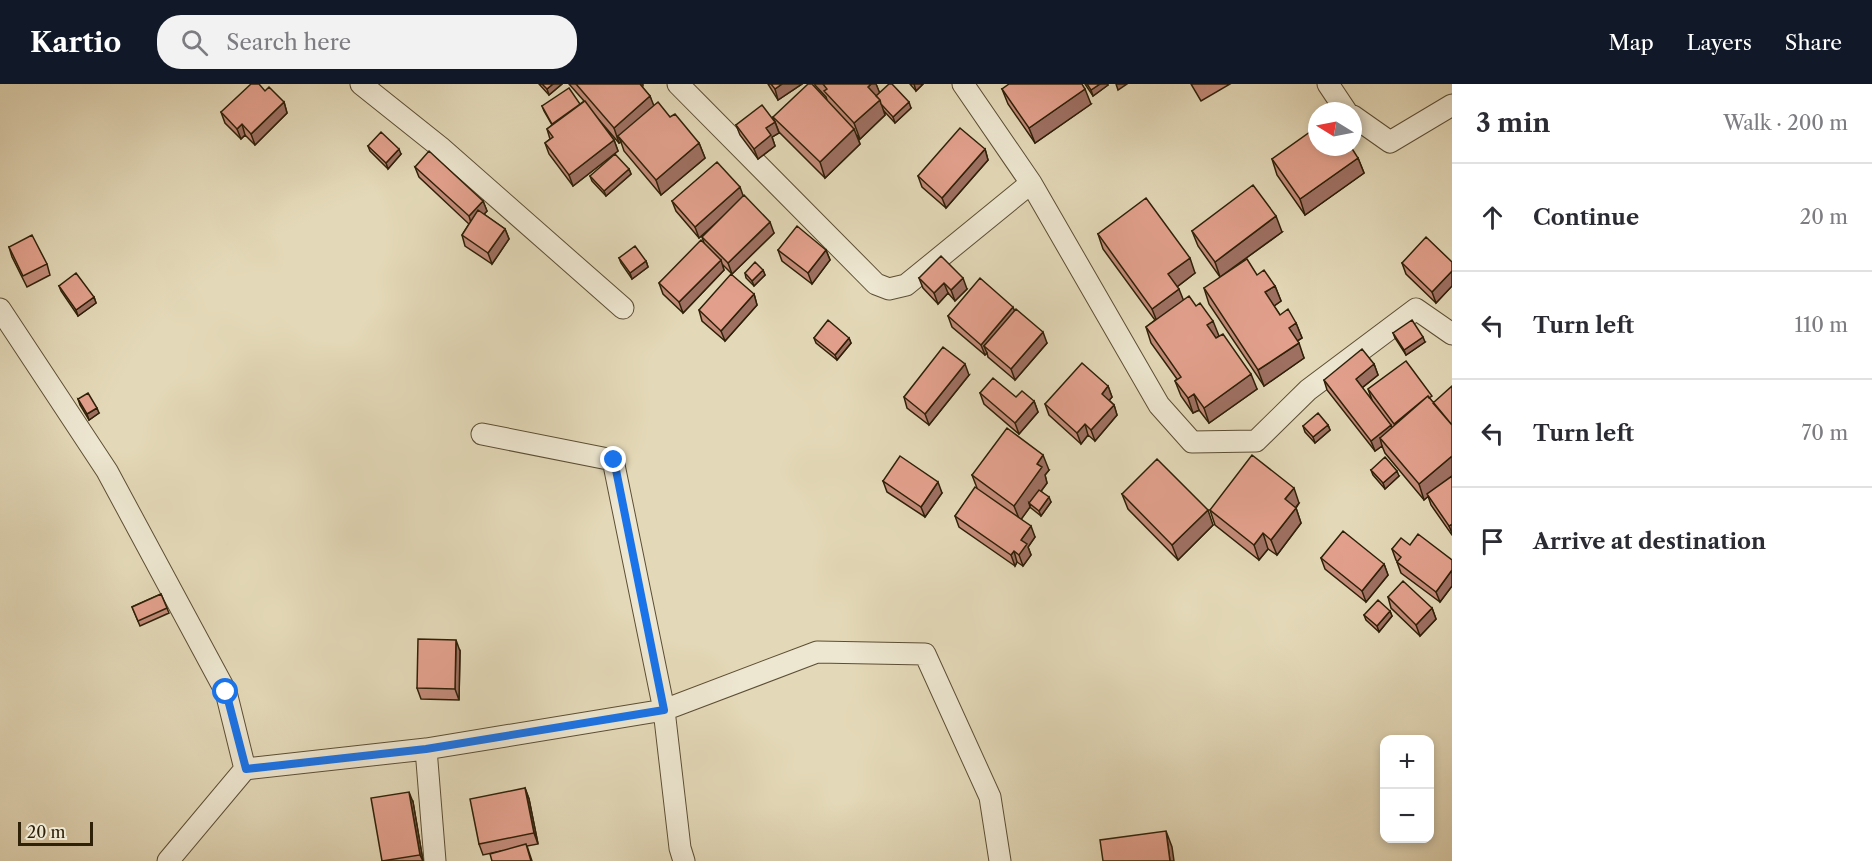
<!DOCTYPE html>
<html lang="en">
<head>
<meta charset="utf-8">
<style>
	body { margin:0; font-family:"Libre Caslon Text",serif; background:#f2f2f3; color:#2b2b33 }
	.controls { position:absolute; right:18px; bottom:18px; display:grid; overflow:hidden; border-radius:12px; box-shadow:0 3px 9px #0003 }
	.controls button { width:54px; height:54px; display:grid; place-items:center; padding:0; border:0; border-bottom:2px solid #e1e1e2; background:#fff; color:#2b2b33; font:30px sans-serif }
	.compass { position:absolute; left:1308px; top:18px; width:54px; height:54px; border-radius:50%; background:#fff; box-shadow:0 3px 9px #0003; rotate:280deg }
	.scale { position:absolute; left:18px; bottom:15px; width:75px; box-sizing:border-box; padding-left:6px; border:3px solid #2f2008; border-top:0; font-size:16px; line-height:21px; white-space:nowrap; color:#2f2008; -webkit-text-stroke:4px #ede6d0; paint-order:stroke }
	.stop { position:absolute; width:18px; height:18px; margin:-14px; border:4px solid #1a73e8; border-radius:50%; background:#fff }
	.stop.end { background:#1a73e8; border-color:#fff; box-shadow:0 2px 6px #0008 }
	.list { margin:0; padding:0; list-style:none }
	h2 { display:flex; justify-content:space-between; align-items:center; height:78px; margin:0; padding:0 24px; font-size:26px }
	h2 small { font-size:20px; font-weight:400; color:#7c7c81 }
	.list li { display:grid; grid-template-columns:39px 1fr auto; gap:18px; align-items:center; box-sizing:border-box; height:108px; padding:0 24px; border-top:2px solid #e1e1e2 }
	.list b { display:block; font-size:22px; white-space:nowrap }
	.list em { font-size:20px; font-style:normal; color:#7c7c81 }
	.icon { flex:none; width:33px; height:33px; fill:none; stroke:currentColor; stroke-width:2; stroke-linecap:round; stroke-linejoin:round }
	.map { position:relative; flex:none; width:1452px; height:777px; overflow:hidden }
	header { display:flex; align-items:center; gap:36px; box-sizing:border-box; height:84px; padding:0 30px; background:#111827; color:#fff }
	header strong { font-size:28px }
	nav { display:flex; gap:33px; margin-inline-start:auto; font-size:21px }
	.search { width:420px; height:54px; background:#f2f2f3; display:flex; align-items:center; gap:15px; box-sizing:border-box; padding:0 21px; border-radius:24px; color:#7c7c81; font-size:22px }
	main { display:flex }
	aside { flex:1; background:#fff }
	.map>svg:first-child { display:block }
</style>
</head>
<body>
<header>
<strong>Kartio</strong>
<div class="search"><svg class="icon" aria-label="search" viewBox="0 0 24 24"><circle cx="10" cy="10" r="6"/><path d="M15 15l6 6"/></svg>Search here</div>
<nav><a>Map</a><a>Layers</a><a>Share</a></nav>
</header>
<main>
<div class="map">
<svg width="1452" height="777" viewBox="0 0 1452 777">
	<rect width="100%" height="100%" fill="#e3d8b7"/>
	<filter id="stains"><feTurbulence type="fractalNoise" baseFrequency=".00333" numOctaves="4"/><feColorMatrix values="0 0 0 0 .2 0 0 0 0 .09 0 0 0 0 .02 0 0 0 .5 -.17"/></filter>
	<radialGradient id="worn" r=".72"><stop offset=".6" stop-color="#630" stop-opacity="0"/><stop offset="1" stop-color="#630" stop-opacity=".3"/></radialGradient>
	<g fill="none" stroke-linecap="round" stroke-linejoin="round">
		<defs>
			<path id="minor" d="M361,0L440,63L623,224
				M678,0L876,200L889,205L906,201L1031,99
				M963,0L1031,99L1159,321L1192,358L1256,357L1308,306L1416,225L1452,250
				M1328,0L1346,27
				M1353,32L1390,58L1452,21
				M0,225L107,387L226,608L245,685
				M482,350L613,376L664,626L680,764L684,777
				M426,665L435,777
				M168,777L245,685L426,665L664,626L817,568L925,570L990,713L1000,777"/>
		</defs>
		<use href="#minor" stroke="#5c4e34" stroke-width="23"/>
		<use href="#minor" stroke="#ede6d0" stroke-width="21"/>
	</g>
	<path fill="#c28a78" stroke="#2f2008" stroke-width="1.5" d="M539,0H562L549,11Z
		M569,0H643V2L642,3L650,12L653,22L670,33L699,59L705,74L661,111L624,67L621,58L619,59L594,30L614,56L618,67L573,102L549,70L545,59L550,55L547,45L552,41L544,27L542,22L580,20L584,17Z
		M768,0H802L778,16Z
		M814,0H876L879,8L911,24L895,39L883,26L885,31L860,55L857,51L860,60L825,94L779,48L773,33L827,16L826,13Z
		M910,0H923L916,7Z
		M1085,0H1107L1108,1L1093,12Z
		M1191,0H1230L1201,17Z
		M1002,5L1091,20L1035,59L1008,20Z
		M284,18L287,29L255,61L245,51L241,55L225,39L221,28Z
		M775,38L779,49L772,53L775,62L758,75L740,51L736,41Z
		M368,62L401,70L388,85L370,67Z
		M985,65L988,76L946,124L922,103L918,92Z
		M1358,74L1364,89L1305,131L1277,91L1272,75Z
		M415,83L483,117L487,127L484,130L505,145L509,155L492,180L465,162L462,151L469,140L419,93Z
		M629,85L631,90L606,112L592,97L590,92Z
		M743,112L774,149L732,190L722,180L724,186L683,229L663,210L659,199L704,159L702,153L716,139L699,154L676,127L672,117Z
		M1192,147L1282,148L1220,193L1198,162Z
		M1098,150L1195,189L1177,203L1183,216L1219,252L1257,305L1209,339L1199,326L1193,329L1181,312L1175,297L1177,295L1151,259L1146,243L1155,236L1103,165Z
		M9,163L47,180L50,191L27,203L12,173Z
		M778,166H826L830,176L812,200L782,177Z
		M619,174L646,177L648,183L632,195L621,179Z
		M1452,178V202L1436,219L1406,190L1402,179Z
		M763,186L765,191L754,202L746,194L745,189Z
		M1257,191L1275,202L1281,217L1274,222L1280,231L1296,239L1302,254L1297,257L1304,274L1264,302L1209,220L1204,204Z
		M919,194L967,205L955,217L948,209L938,220L923,204Z
		M59,202L94,213L96,219L78,232L61,207Z
		M754,210L757,221L725,257L702,237L699,226Z
		M1015,226L1047,259L1015,296L988,273L987,269L985,271L952,243L948,232Z
		M1393,249L1425,258L1406,271L1395,254Z
		M814,254H849L851,259L837,276L816,259Z
		M1374,280L1378,291L1362,304L1372,316L1368,305L1452,392V451L1431,421L1428,412L1424,416L1385,369L1382,362L1375,367L1327,306L1324,296Z
		M969,291L929,341L907,324L904,313Z
		M1108,302L1112,313L1109,316L1114,321L1117,331L1095,357L1088,351L1081,360L1049,331L1045,320Z
		M980,309L1016,313L1034,317L1038,328L1019,350L984,320Z
		M78,315L99,329L89,336L80,321Z
		M1328,341L1330,346L1315,359L1305,348L1303,342Z
		M1049,386L1045,391L1047,399L1041,407L1051,418L1041,432L1031,424L1030,423L1021,435L1035,453L1028,463L1031,471L1023,482L1017,478L1015,482L959,443L955,432L977,404L972,391Z
		M1371,386L1399,392L1385,405L1373,391Z
		M883,397L942,409L925,433L887,408Z
		M1122,410L1213,441L1178,476L1128,425Z
		M1299,419L1296,424L1301,439L1277,471L1268,465L1259,476L1215,441L1210,426Z
		M1410,461L1452,476V502L1440,518L1401,489L1397,478V477L1396,476L1392,465Z
		M1321,474L1384,480L1388,491L1366,518L1325,485Z
		M161,510L169,529L140,542L132,523Z
		M1388,513L1432,524L1436,535L1420,552L1391,524Z
		M1390,527L1392,532L1379,548L1366,536L1364,531Z
		M460,567L459,616L421,615L417,604Z
		M525,704L529,715L538,760L527,762L532,777H492L501,767L483,771L479,760Z
		M413,718L423,777H382Z"/>
	<path fill="#9e7062" stroke="#2f2008" stroke-width="1.5" d="M553,0H562L549,11L547,5Z
		M782,0H802L778,16L775,5Z
		M871,0H876L881,12L877,15L868,3Z
		M914,0H923L916,7Z
		M1100,0H1107L1108,1L1093,12L1091,6Z
		M1116,0H1127L1118,6Z
		M1085,5L1091,20L1035,59L1029,44Z
		M650,12L656,27L618,52L621,58L619,59L614,44Z
		M880,16L885,31L860,55L854,39Z
		M284,18L287,29L255,61L251,50Z
		M909,18L911,24L895,39L893,33Z
		M775,38L779,49L772,53L775,62L758,75L754,65L766,44Z
		M242,40L245,51L241,55L237,45Z
		M854,45L860,60L825,94L820,78Z
		M614,56L618,67L573,102L569,91Z
		M699,59L705,74L661,111L656,96Z
		M399,65L401,70L388,85L386,79Z
		M985,65L988,76L946,124L942,114Z
		M1358,74L1364,89L1305,131L1300,115Z
		M629,85L631,90L606,112L604,107Z
		M740,103L744,114L699,154L695,143Z
		M483,117L487,127L472,143L469,132Z
		M1276,132L1282,148L1220,193L1215,178Z
		M770,138L774,149L732,190L728,179Z
		M505,145L509,155L492,180L488,169Z
		M826,166L830,176L812,200L808,189Z
		M1190,174L1195,189L1174,205L1168,190Z
		M721,176L724,186L683,229L679,218Z
		M646,177L648,183L632,195L630,189Z
		M763,186L765,191L754,202L752,197Z
		M1452,187V202L1436,219L1432,208Z
		M963,194L967,205L955,217L951,206Z
		M944,199L948,209L938,220L934,209Z
		M1275,202L1281,217L1271,224L1265,208Z
		M1179,205L1185,220L1158,240L1152,225Z
		M754,210L757,221L725,257L721,247Z
		M94,213L96,219L78,232L76,226Z
		M1013,223L1017,233L984,262L987,269L985,271L981,261Z
		M1213,237L1219,252L1212,257L1207,241Z
		M1296,239L1302,254L1294,259L1289,244Z
		M1043,248L1047,259L1015,296L1011,285Z
		M1423,253L1425,258L1406,271L1404,266Z
		M849,254L851,259L837,276L835,271Z
		M1299,259L1304,274L1264,302L1258,286Z
		M965,280L969,291L929,341L925,330Z
		M1374,280L1378,291L1359,306L1356,295Z
		M1251,290L1257,305L1209,339L1204,324Z
		M1108,302L1112,313L1106,320L1102,310Z
		M1194,310L1199,326L1193,329L1188,314Z
		M1034,317L1038,328L1019,350L1015,339Z
		M1114,321L1117,331L1095,357L1091,346Z
		M97,324L99,329L89,336L87,330Z
		M1085,340L1088,351L1081,360L1077,349Z
		M1328,341L1330,346L1315,359L1313,353Z
		M1391,341L1395,352L1380,354L1382,362L1375,367L1371,357Z
		M1043,371L1049,386L1045,391L1047,399L1031,421L1029,419L1030,423L1020,437L1014,422L1037,380Z
		M1452,372V392L1424,416L1419,400Z
		M1397,387L1399,392L1385,405L1383,399Z
		M938,398L942,409L925,433L921,423Z
		M1294,404L1299,419L1290,431L1285,415Z
		M1049,413L1051,418L1041,432L1039,427Z
		M1296,424L1301,439L1277,471L1271,456Z
		M1208,426L1213,441L1178,476L1172,461Z
		M1452,440V449L1449,442Z
		M1031,442L1035,453L1028,463L1031,471L1023,482L1019,471L1021,456Z
		M1263,449L1268,465L1259,476L1254,461Z
		M1014,467L1017,478L1015,482L1011,471Z
		M1384,480L1388,491L1366,518L1362,507Z
		M1452,486V502L1440,518L1436,508Z
		M1432,524L1436,535L1420,552L1416,541Z
		M1390,527L1392,532L1379,548L1377,542Z
		M456,556L460,567L459,616L455,605Z
		M525,704L529,715L538,760L534,749Z
		M409,708L413,718L423,777L420,771Z
		M1166,747L1172,763L1174,777H1170Z"/>
	<path fill="#e2a08c" stroke="#2f2008" stroke-width="1.5" d="M251,0H259L265,7L269,3L284,18L251,50L242,40L237,45L221,28Z
		M542,0H553L547,5Z
		M576,0H640L650,12L614,44Z
		M771,0H782L775,5Z
		M808,0H812L854,45L820,78L773,33Z
		M823,0H871L868,3L880,16L854,39L824,7L827,5Z
		M889,0H892L909,18L893,33L881,20L880,16L876,12Z
		M1009,0H1082L1085,5L1029,44L1002,5Z
		M1087,0H1100L1091,6Z
		M569,4L580,20L552,40L542,22Z
		M585,17L614,56L569,91L545,59L553,53L547,45Z
		M658,18L670,33L675,30L699,59L656,96L618,52Z
		M762,21L775,38L766,44L771,51L754,65L736,41Z
		M1317,43V63H1351L1358,74L1300,115L1272,75Z
		M960,44L985,65L942,114L918,92Z
		M381,48L399,65L386,79L368,62Z
		M429,67L483,117L469,132L415,83Z
		M615,70L629,85L604,107L590,92Z
		M717,78L740,103L695,143L672,117Z
		M1253,101L1276,132L1215,178L1192,147Z
		M744,111L770,138L728,179L702,153Z
		M1146,114L1190,174L1168,190L1179,205L1152,225L1098,150Z
		M478,126L505,145L488,169L462,151Z
		M797,142L826,166L808,189L778,166Z
		M32,151L47,180L23,192L9,163Z
		M1426,153L1452,178V187L1432,208L1402,179Z
		M701,156L721,176L679,218L659,199Z
		M635,162L646,177L630,189L619,174Z
		M941,172L963,194L951,206L944,199L934,209L919,194Z
		M1247,175L1257,191L1264,186L1275,202L1265,208L1280,231L1288,225L1296,239L1289,244L1299,259L1258,286L1204,204Z
		M755,178L763,186L752,197L745,189Z
		M76,189L94,213L76,226L59,202Z
		M731,190L754,210L721,247L699,226Z
		M980,194L1013,223L981,261L948,232Z
		M1189,212L1196,222L1200,219L1213,237L1207,241L1216,254L1223,250L1251,290L1204,324L1194,310L1188,314L1175,297L1181,293L1146,243Z
		M1016,225L1043,248L1011,285L984,262Z
		M828,236L849,254L835,271L814,254Z
		M1412,236L1423,253L1404,266L1393,249Z
		M943,263L965,280L925,330L904,313Z
		M1362,265L1374,280L1356,295L1391,341L1371,357L1324,296Z
		M1406,277L1432,312L1429,314L1428,312L1394,340L1368,305Z
		M1082,279L1108,302L1102,310L1114,321L1091,346L1085,340L1077,349L1045,320Z
		M993,294L1016,313L1022,307L1034,317L1015,339L980,309Z
		M1452,302V341L1433,319Z
		M88,309L97,324L87,330L78,315Z
		M1428,312L1452,341V372L1419,400L1380,354Z
		M1318,329L1328,341L1313,353L1303,342Z
		M1007,344L1043,371L1037,380L1042,383L1014,422L972,391Z
		M1252,371L1294,404L1285,415L1296,424L1271,456L1263,449L1254,461L1210,426Z
		M900,372L938,398L921,423L883,397Z
		M1385,373L1397,387L1383,399L1371,386Z
		M1157,375L1208,426L1172,461L1122,410Z
		M1452,392V440L1449,442L1427,410Z
		M975,403L1031,442L1021,456L1027,460L1019,471L1014,467L1011,471L955,432Z
		M1039,406L1049,413L1039,427L1029,419Z
		M1343,447L1384,480L1362,507L1321,474Z
		M1418,450L1452,476V486L1436,508L1397,478L1401,473L1392,465L1401,454L1410,461Z
		M1403,497L1432,524L1416,541L1388,513Z
		M161,510L167,524L138,537L132,523Z
		M1378,516L1390,527L1377,542L1364,531Z
		M418,555L456,556L455,605L417,604Z
		M525,704L534,749L479,760L470,715Z
		M409,708L420,771L382,777L371,714Z
		M1166,747L1170,777H1103L1100,756Z
		M526,760L531,777H492L490,770Z"/>
	<g fill="none" stroke-linecap="round" stroke-linejoin="round">
		<path stroke="#1a73e8" stroke-width="8" d="M226,608L246,685L426,665L664,626L614,376"/>
	</g>
	<rect width="100%" height="100%" filter="url(#stains)"/>
	<rect width="100%" height="100%" fill="url(#worn)"/>
</svg>
<div class="controls">
<button>+</button>
<button>−</button>
</div>
<svg class="compass" viewBox="-18 -18 36 36"><path d="M0-13l5 13h-10z" fill="#e53935"/><path d="M0 13l5-13h-10z" fill="#7c7c81"/></svg>
<div class="scale">20 m</div>
<div class="stop" style="left:226px;top:608px"></div>
<div class="stop end" style="left:614px;top:376px"></div>
</div>
<aside>
<h2>3 min<small>Walk · 200 m</small></h2>
<ul class="list">
<li><svg class="icon" aria-label="ahead" viewBox="0 0 24 24"><path d="M12 20V5M6 11l6-6 6 6"/></svg><div><b>Continue</b></div><em>20 m</em></li>
<li><svg class="icon" aria-label="left" viewBox="0 0 24 24"><path d="M17 20v-9H6M10 6l-5 5 5 5"/></svg><div><b>Turn left</b></div><em>110 m</em></li>
<li><svg class="icon" aria-label="left" viewBox="0 0 24 24"><path d="M17 20v-9H6M10 6l-5 5 5 5"/></svg><div><b>Turn left</b></div><em>70 m</em></li>
<li><svg class="icon" aria-label="arrive" viewBox="0 0 24 24"><path d="M6 21V4h12l-3 4 3 4H6"/></svg><div><b>Arrive at destination</b></div></li>
</ul>
</aside>
</main>
</body>
</html>
